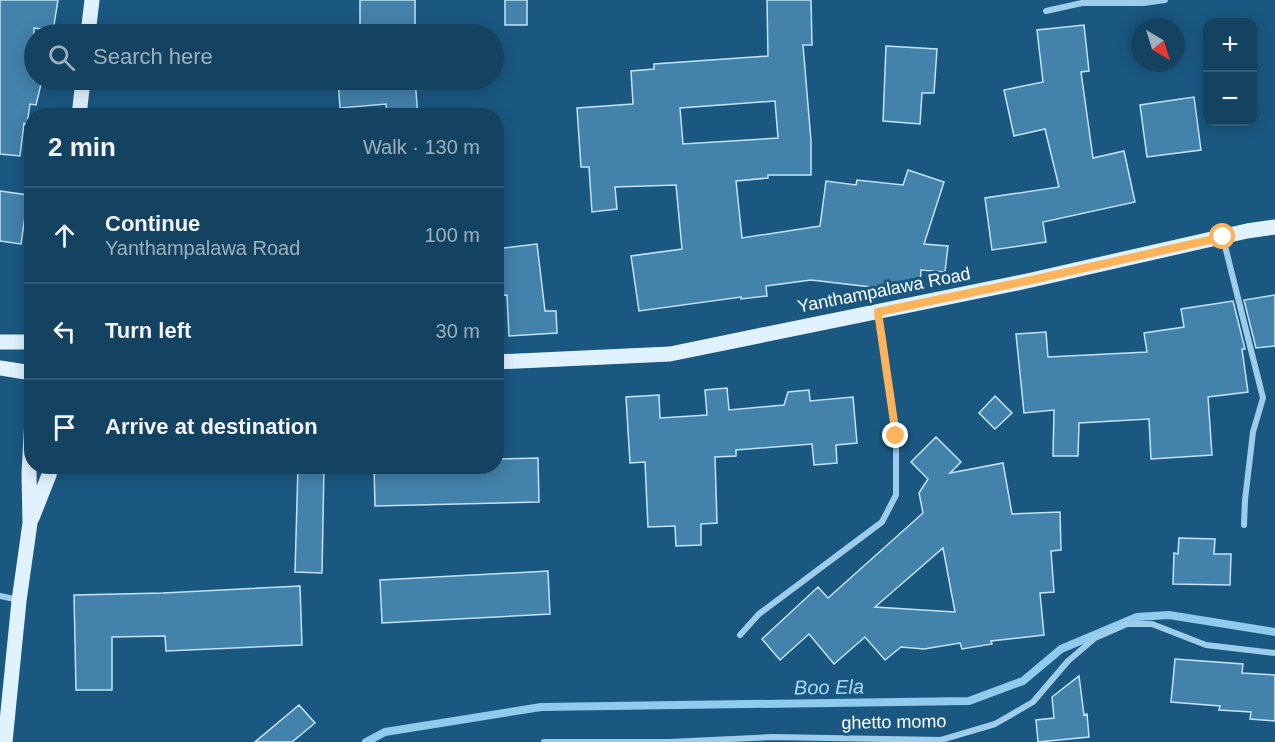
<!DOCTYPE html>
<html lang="en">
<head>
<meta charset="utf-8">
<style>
	body { margin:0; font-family:Arial,sans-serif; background:#214d6a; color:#f1f3f6 }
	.controls { position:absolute; right:18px; top:18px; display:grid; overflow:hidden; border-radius:12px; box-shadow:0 3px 15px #0003 }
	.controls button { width:54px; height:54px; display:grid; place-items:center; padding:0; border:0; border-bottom:2px solid #335b76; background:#144261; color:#f1f3f6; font:30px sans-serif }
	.compass { position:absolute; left:1131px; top:18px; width:54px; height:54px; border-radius:50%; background:#144261; box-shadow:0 3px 15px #0003; rotate:142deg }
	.stop { position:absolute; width:18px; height:18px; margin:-14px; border:4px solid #fdb359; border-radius:50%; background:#fff }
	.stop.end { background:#fdb359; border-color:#fff; box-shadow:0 2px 6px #0008 }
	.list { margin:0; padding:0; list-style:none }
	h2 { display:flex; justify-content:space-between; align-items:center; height:78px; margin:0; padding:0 24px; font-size:26px }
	h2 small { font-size:20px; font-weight:400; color:#9db0bd }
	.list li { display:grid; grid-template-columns:39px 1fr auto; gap:18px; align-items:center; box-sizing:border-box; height:96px; padding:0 24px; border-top:2px solid #335b76 }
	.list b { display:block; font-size:22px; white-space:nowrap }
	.list p { margin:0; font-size:20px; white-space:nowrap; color:#9db0bd }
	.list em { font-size:20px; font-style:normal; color:#9db0bd }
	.icon { flex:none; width:33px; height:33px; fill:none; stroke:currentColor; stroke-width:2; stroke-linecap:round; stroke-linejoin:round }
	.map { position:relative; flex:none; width:1275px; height:742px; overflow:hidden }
	.search { position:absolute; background:#144261; box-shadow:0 3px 15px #0003; left:24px; top:24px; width:480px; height:66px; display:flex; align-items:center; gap:15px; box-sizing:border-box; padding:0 21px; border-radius:33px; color:#9db0bd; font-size:22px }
	.panel { position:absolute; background:#144261; box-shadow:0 3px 15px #0003; left:24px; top:108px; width:480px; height:366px; border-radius:24px }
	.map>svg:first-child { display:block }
</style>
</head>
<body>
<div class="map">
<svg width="1275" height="742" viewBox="0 0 1275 742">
	<rect width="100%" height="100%" fill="#1a5881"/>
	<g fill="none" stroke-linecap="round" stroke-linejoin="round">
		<path stroke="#90caed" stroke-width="8" d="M366,742L385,732L541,707L969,701L1023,681L1061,649L1137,617L1169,615L1275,632"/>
	</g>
	<path fill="#4382ab" stroke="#c2e3f8" stroke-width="1.5" fill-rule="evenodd" d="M0,0H58L53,31L34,28V80H42L36,105L30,104L27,124L24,123L20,156L0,154Z
		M360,0H415V34H360Z
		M505,0H527V25H505Z
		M767,0H811L812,45H803L811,141V175H768V178L736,181L742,238L820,226L826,181L856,185L857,180L903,185L908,170L944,182L924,244L948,246L945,272L921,270L920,285L869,298L871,287L811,280L766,286L767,296L741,299V297L639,311L631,256L682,249L676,185L615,187L617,209L592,212L589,167H581L577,108L633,104L631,71L654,69V64L768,56ZM775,101L778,138L683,144L680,108Z
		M1084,25L1089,71L1081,72L1093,158L1124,151L1135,202L1043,222L1046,242L992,250L985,198L1059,187L1045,129L1014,136L1004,90L1043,82L1037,30Z
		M886,46L937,49L934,93H922L920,124L883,121Z
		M338,80H415L418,116H387L386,104L340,108Z
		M1194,97L1201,150L1147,157L1140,105Z
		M0,191L28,195L21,244L0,241Z
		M537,244L545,311H556L557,333L509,336L507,295L496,296V249Z
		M1275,295V346L1256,348L1244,300Z
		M1233,301L1245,349H1242L1248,392L1208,397L1212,455L1151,459L1149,419L1079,423L1078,456H1053L1054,410L1024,413L1016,334L1046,332L1048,357L1147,352L1144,333L1184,327L1181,309Z
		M727,388L729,410L784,405L788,392L809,390L810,401L853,397L857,443L836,445L837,463L814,465L812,444L736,450V456L715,457L717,523L701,524V545L676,546L675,526L648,527L645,462L630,463L626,397L659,395L660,418L707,415L705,390Z
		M995,396L1012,413L995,429L979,413Z
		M936,437L961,462L950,473L1003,463L1012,514L1060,512L1061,550L1051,551L1054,592L1040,593L1044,635L991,641L992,644L962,649L960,643L924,649L901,647L885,660L865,637L834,664L809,634L780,660L762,639L818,587L828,598L923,513L919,493L928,479L911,462ZM943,548L955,612L875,607Z
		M538,458L539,502L375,506L374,466H496V459Z
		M298,466H324L322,573L295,572Z
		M1179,538L1215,539L1214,554H1231L1230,585L1173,584L1174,553L1178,554Z
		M548,571L550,614L382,623L380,580Z
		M300,586L302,645L166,651L165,636L112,637V690H76L74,595L163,593Z
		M1175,659L1243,664L1242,673L1275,675V721L1250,719L1251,712L1219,710L1220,706L1171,702Z
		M1079,676L1084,715L1087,714L1089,737L1038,742L1036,720L1054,718L1052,697Z
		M299,705L315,723L292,742H255Z"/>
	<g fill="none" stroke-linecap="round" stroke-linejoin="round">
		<path stroke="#9ecdeb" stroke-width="6" d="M1046,11L1082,3H1144L1165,0
			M1223,238L1263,398L1253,432L1245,500L1244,525
			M0,596L19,600
			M740,635L759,614L882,522L896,495V437L878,312
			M544,742H669L772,737L941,740L995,724L1033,702L1068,661L1095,638L1127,624H1152L1206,645L1275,653"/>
		<path stroke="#e1f2ff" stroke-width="15" d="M88,34L92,0
			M79,116L83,80
			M0,342H32
			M496,362L670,354L1027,281L1247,231L1275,227
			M0,368L32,373
			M32,518L49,475L51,466
			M5,742L19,601L30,523L29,473L32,420"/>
	</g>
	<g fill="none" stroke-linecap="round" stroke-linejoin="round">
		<path stroke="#fdb359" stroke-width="8" d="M896,436L878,312L1027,281L1223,237"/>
	</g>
	<g text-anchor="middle" stroke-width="6" stroke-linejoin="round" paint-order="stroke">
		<g font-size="18" fill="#fff" stroke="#1a5881">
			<text transform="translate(884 290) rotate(-11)" y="6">Yanthampalawa Road</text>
			<text transform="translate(894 722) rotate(-1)" y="6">ghetto momo</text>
		</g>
		<g font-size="20" font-style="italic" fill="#a9d6f2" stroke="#1a5881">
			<text transform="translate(829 687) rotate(-1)" y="7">Boo Ela</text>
		</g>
	</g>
</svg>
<div class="controls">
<button>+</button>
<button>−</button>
</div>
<svg class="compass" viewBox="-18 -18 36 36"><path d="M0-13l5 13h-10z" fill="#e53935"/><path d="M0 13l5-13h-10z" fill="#9db0bd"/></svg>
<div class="stop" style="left:1223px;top:237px"></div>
<div class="stop end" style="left:896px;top:436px"></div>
<div class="search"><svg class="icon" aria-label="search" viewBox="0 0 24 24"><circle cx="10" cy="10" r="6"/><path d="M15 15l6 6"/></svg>Search here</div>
<section class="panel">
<h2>2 min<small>Walk · 130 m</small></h2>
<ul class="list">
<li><svg class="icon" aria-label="ahead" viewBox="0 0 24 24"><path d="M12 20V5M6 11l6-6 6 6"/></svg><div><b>Continue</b><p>Yanthampalawa Road</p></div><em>100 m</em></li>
<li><svg class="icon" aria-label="left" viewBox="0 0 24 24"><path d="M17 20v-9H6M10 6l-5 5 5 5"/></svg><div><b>Turn left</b></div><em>30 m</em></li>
<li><svg class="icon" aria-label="arrive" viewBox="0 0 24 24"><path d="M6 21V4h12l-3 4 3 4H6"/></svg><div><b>Arrive at destination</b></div></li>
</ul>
</section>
</div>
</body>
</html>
